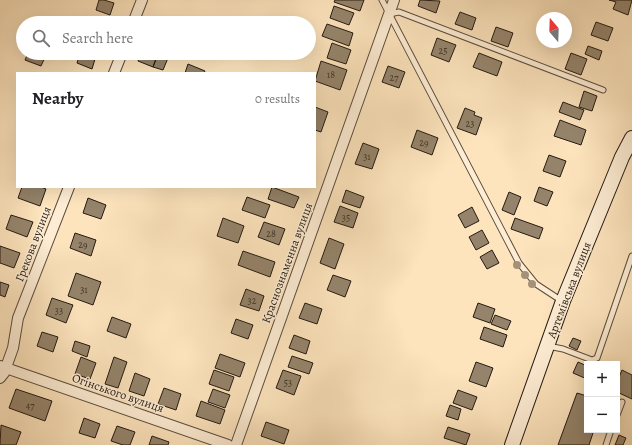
<!DOCTYPE html>
<html lang="en">
<head>
<meta charset="utf-8">
<style>
	body { margin:0; font-family:Alegreya,serif; background:#f2f2f2; color:#202124 }
	.controls { position:absolute; right:12px; bottom:12px; display:grid; overflow:hidden; border-radius:0px; box-shadow:0 4px 16px #0002 }
	.controls button { width:36px; height:36px; display:grid; place-items:center; padding:0; border:0; border-bottom:1px solid #e0e0e0; background:#fff; color:#202124; font:20px sans-serif }
	.compass { position:absolute; left:536px; top:12px; width:36px; height:36px; border-radius:50%; background:#fff; box-shadow:0 4px 16px #0002; rotate:341deg }
	.list { margin:0; padding:0; list-style:none }
	h2 { display:flex; justify-content:space-between; align-items:center; height:52px; margin:0; padding:0 16px; font-size:17px }
	h2 small { font-size:13px; font-weight:400; color:#757577 }
	.icon { flex:none; width:22px; height:22px; fill:none; stroke:currentColor; stroke-width:2; stroke-linecap:round; stroke-linejoin:round }
	.map { position:relative; flex:none; width:632px; height:445px; overflow:hidden }
	.search { position:absolute; background:#fff; box-shadow:0 4px 16px #0002; left:16px; top:16px; width:300px; height:44px; display:flex; align-items:center; gap:10px; box-sizing:border-box; padding:0 14px; border-radius:22px; color:#757577; font-size:15px }
	.panel { position:absolute; background:#fff; box-shadow:0 4px 16px #0002; left:16px; top:72px; width:300px; height:116px; border-radius:0px }
	.map>svg:first-child { display:block }
</style>
</head>
<body>
<div class="map">
<svg width="632" height="445" viewBox="0 0 632 445">
	<rect width="100%" height="100%" fill="#fde4bd"/>
	<filter id="stains"><feTurbulence type="fractalNoise" baseFrequency=".005" numOctaves="4"/><feColorMatrix values="0 0 0 0 .2 0 0 0 0 .09 0 0 0 0 .02 0 0 0 .5 -.17"/></filter>
	<radialGradient id="worn" r=".72"><stop offset=".6" stop-color="#630" stop-opacity="0"/><stop offset="1" stop-color="#630" stop-opacity=".3"/></radialGradient>
	<path fill="#95846b" stroke="#251b13" d="M99,0H104L114,3L110,15L96,10Z
		M335,0H364L360,11L334,2Z
		M420,0L440,1L436,13L418,6Z
		M609,0H632L628,15L613,9L616,2Z
		M334,6L354,13L349,25L330,18Z
		M460,12L476,18L472,30L455,24Z
		M596,22L613,28L608,41L591,35Z
		M327,24L353,33L349,46L322,36Z
		M496,27L513,33L508,47L491,41Z
		M437,38L456,45L449,62L431,55Z
		M332,43L351,50L346,64L327,58Z
		M588,46L602,51L599,60L585,54Z
		M28,53H47L41,66L25,60Z
		M80,53L95,59L92,69L77,63Z
		M141,53H158L153,67L138,61Z
		M479,53L502,62L497,76L473,67Z
		M571,53L587,59L581,75L565,69Z
		M158,54L168,58L163,70L153,67Z
		M321,61L347,70L340,90L315,81Z
		M188,64L205,71L204,73H185Z
		M388,66L405,72L399,88L382,82Z
		M584,91L597,96L592,111L579,107Z
		M563,102L584,110L580,120L559,112Z
		M315,107L328,112L321,132L315,130Z
		M465,108L475,112L474,115L482,118L476,135L457,128Z
		M560,120L586,130L581,145L554,136Z
		M417,130L438,138L432,155L411,147Z
		M363,143L379,149L372,169L355,164Z
		M549,155L566,161L560,177L543,171Z
		M22,187H41L46,189L40,206L18,198Z
		M272,187L299,197L294,208L268,199Z
		M539,187L553,192L547,206L534,201Z
		M346,190L364,197L360,208L342,202Z
		M509,192L521,197L514,215L502,210Z
		M247,197L270,205L265,218L242,210Z
		M88,198L106,205L101,219L83,213Z
		M340,206L358,213L353,228L334,222Z
		M472,207L479,221L465,228L458,215Z
		M11,215L33,222L27,237L6,229Z
		M223,218L244,226L238,243L217,236Z
		M515,218L543,228L539,239L511,229Z
		M264,222L285,229L279,245L258,237Z
		M482,230L489,243L476,250L469,237Z
		M75,233L96,240L91,256L70,248Z
		M329,238L344,244L335,269L320,263Z
		M0,246L20,253L14,268L0,263Z
		M492,250L499,263L487,269L480,257Z
		M243,251L275,262L270,277L238,265Z
		M76,273L101,282L93,305L68,296Z
		M333,275L351,281L345,297L327,290Z
		M0,282L9,285L5,297L0,295Z
		M246,289L264,296L259,311L240,305Z
		M52,298L73,305L66,323L46,315Z
		M305,303L322,309L317,324L299,318Z
		M478,303L495,309L490,323L473,317Z
		M495,315L511,321L507,330L491,324Z
		M112,317L131,324L126,338L107,331Z
		M236,319L253,325L248,339L231,333Z
		M484,327L507,335L503,347L480,339Z
		M42,332L58,337L53,352L37,346Z
		M294,335L310,341L306,354L289,348Z
		M573,338L581,341L577,350L569,346Z
		M75,341L90,346L87,357L72,351Z
		M220,354L245,363L240,377L215,368Z
		M292,356L313,363L309,374L288,367Z
		M81,357L96,363L90,379L75,374Z
		M114,357L127,362L118,388L105,384Z
		M476,362L493,368L486,387L469,381Z
		M578,362L587,366V379L573,373Z
		M214,370L234,377L229,391L209,384Z
		M283,370L301,376L294,395L276,388Z
		M622,370L632,375V399L617,392V382Z
		M135,373L150,379L144,396L129,391Z
		M164,388L181,394L176,410L158,404Z
		M16,389L52,401L45,421L9,408Z
		M213,389L230,395L225,408L208,402Z
		M458,390L477,397L472,410L453,403Z
		M577,393L587,396V430H594L589,445H558Z
		M201,401L225,410L220,424L196,416Z
		M450,405L461,409L458,420L446,416Z
		M84,418L100,424L95,438L79,433Z
		M266,422L289,430L284,444L261,436Z
		M1,425L21,432L16,445H0Z
		M117,426L135,432L130,445H123L111,441Z
		M448,427L470,434L466,445L444,438Z
		M619,435L626,438L623,445H615Z
		M152,436L169,442L168,445H149Z"/>
	<g fill="none" stroke-linecap="round" stroke-linejoin="round">
		<defs>
			<path id="service" d="M382,0L519,263L536,284L562,301
				M389,14L399,12L603,90
				M548,346L563,349L592,360L597,358L632,256
				M617,415L622,402
				M606,445L611,430"/>
			<path id="minor" d="M133,23L142,0
				M114,73L122,53
				M0,366L228,445
				M0,378L4,373L13,348L18,318L69,187
				M236,445L394,0"/>
			<path id="secondary" d="M512,445L563,301L622,157L632,138"/>
		</defs>
		<use href="#service" stroke="#5b4d3e" stroke-width="7"/>
		<use href="#minor" stroke="#5b4d3e" stroke-width="12"/>
		<use href="#secondary" stroke="#251b13" stroke-width="16"/>
		<use href="#service" stroke="#feedd4" stroke-width="5"/>
		<use href="#minor" stroke="#feedd4" stroke-width="10"/>
		<use href="#secondary" stroke="#feedd4" stroke-width="14"/>
	</g>
	<g fill="#a49177">
		<circle cx="517" cy="265" r="4"/>
		<circle cx="525" cy="275" r="4"/>
		<circle cx="532" cy="284" r="4"/>
	</g>
	<g text-anchor="middle" stroke-width="3" stroke-linejoin="round" paint-order="stroke">
		<g font-size="10" fill="#413529">
			<text x="443" y="54">25</text>
			<text x="331" y="78">18</text>
			<text x="394" y="81">27</text>
			<text x="470" y="127">23</text>
			<text x="424" y="146">29</text>
			<text x="367" y="160">31</text>
			<text x="346" y="221">35</text>
			<text x="271" y="237">28</text>
			<text x="83" y="248">29</text>
			<text x="84" y="293">31</text>
			<text x="252" y="304">32</text>
			<text x="59" y="314">33</text>
			<text x="288" y="386">53</text>
			<text x="30" y="409">47</text>
		</g>
		<g font-size="12" fill="#251b13" stroke="#feedd4">
			<text transform="translate(33 244) rotate(-69)" y="4">Грекова вулиця</text>
			<text transform="translate(287 263) rotate(-70)" y="4">Краснознаменна вулиця</text>
			<text transform="translate(569 290) rotate(-69)" y="4">Артемівська вулиця</text>
			<text transform="translate(118 393) rotate(19)" y="4">Огінського вулиця</text>
		</g>
	</g>
	<rect width="100%" height="100%" filter="url(#stains)"/>
	<rect width="100%" height="100%" fill="url(#worn)"/>
</svg>
<div class="controls">
<button>+</button>
<button>−</button>
</div>
<svg class="compass" viewBox="-18 -18 36 36"><path d="M0-13l5 13h-10z" fill="#e53935"/><path d="M0 13l5-13h-10z" fill="#757577"/></svg>
<div class="search"><svg class="icon" aria-label="search" viewBox="0 0 24 24"><circle cx="10" cy="10" r="6"/><path d="M15 15l6 6"/></svg>Search here</div>
<section class="panel">
<h2>Nearby<small>0 results</small></h2>
<ul class="list">
</ul>
</section>
</div>
</body>
</html>
